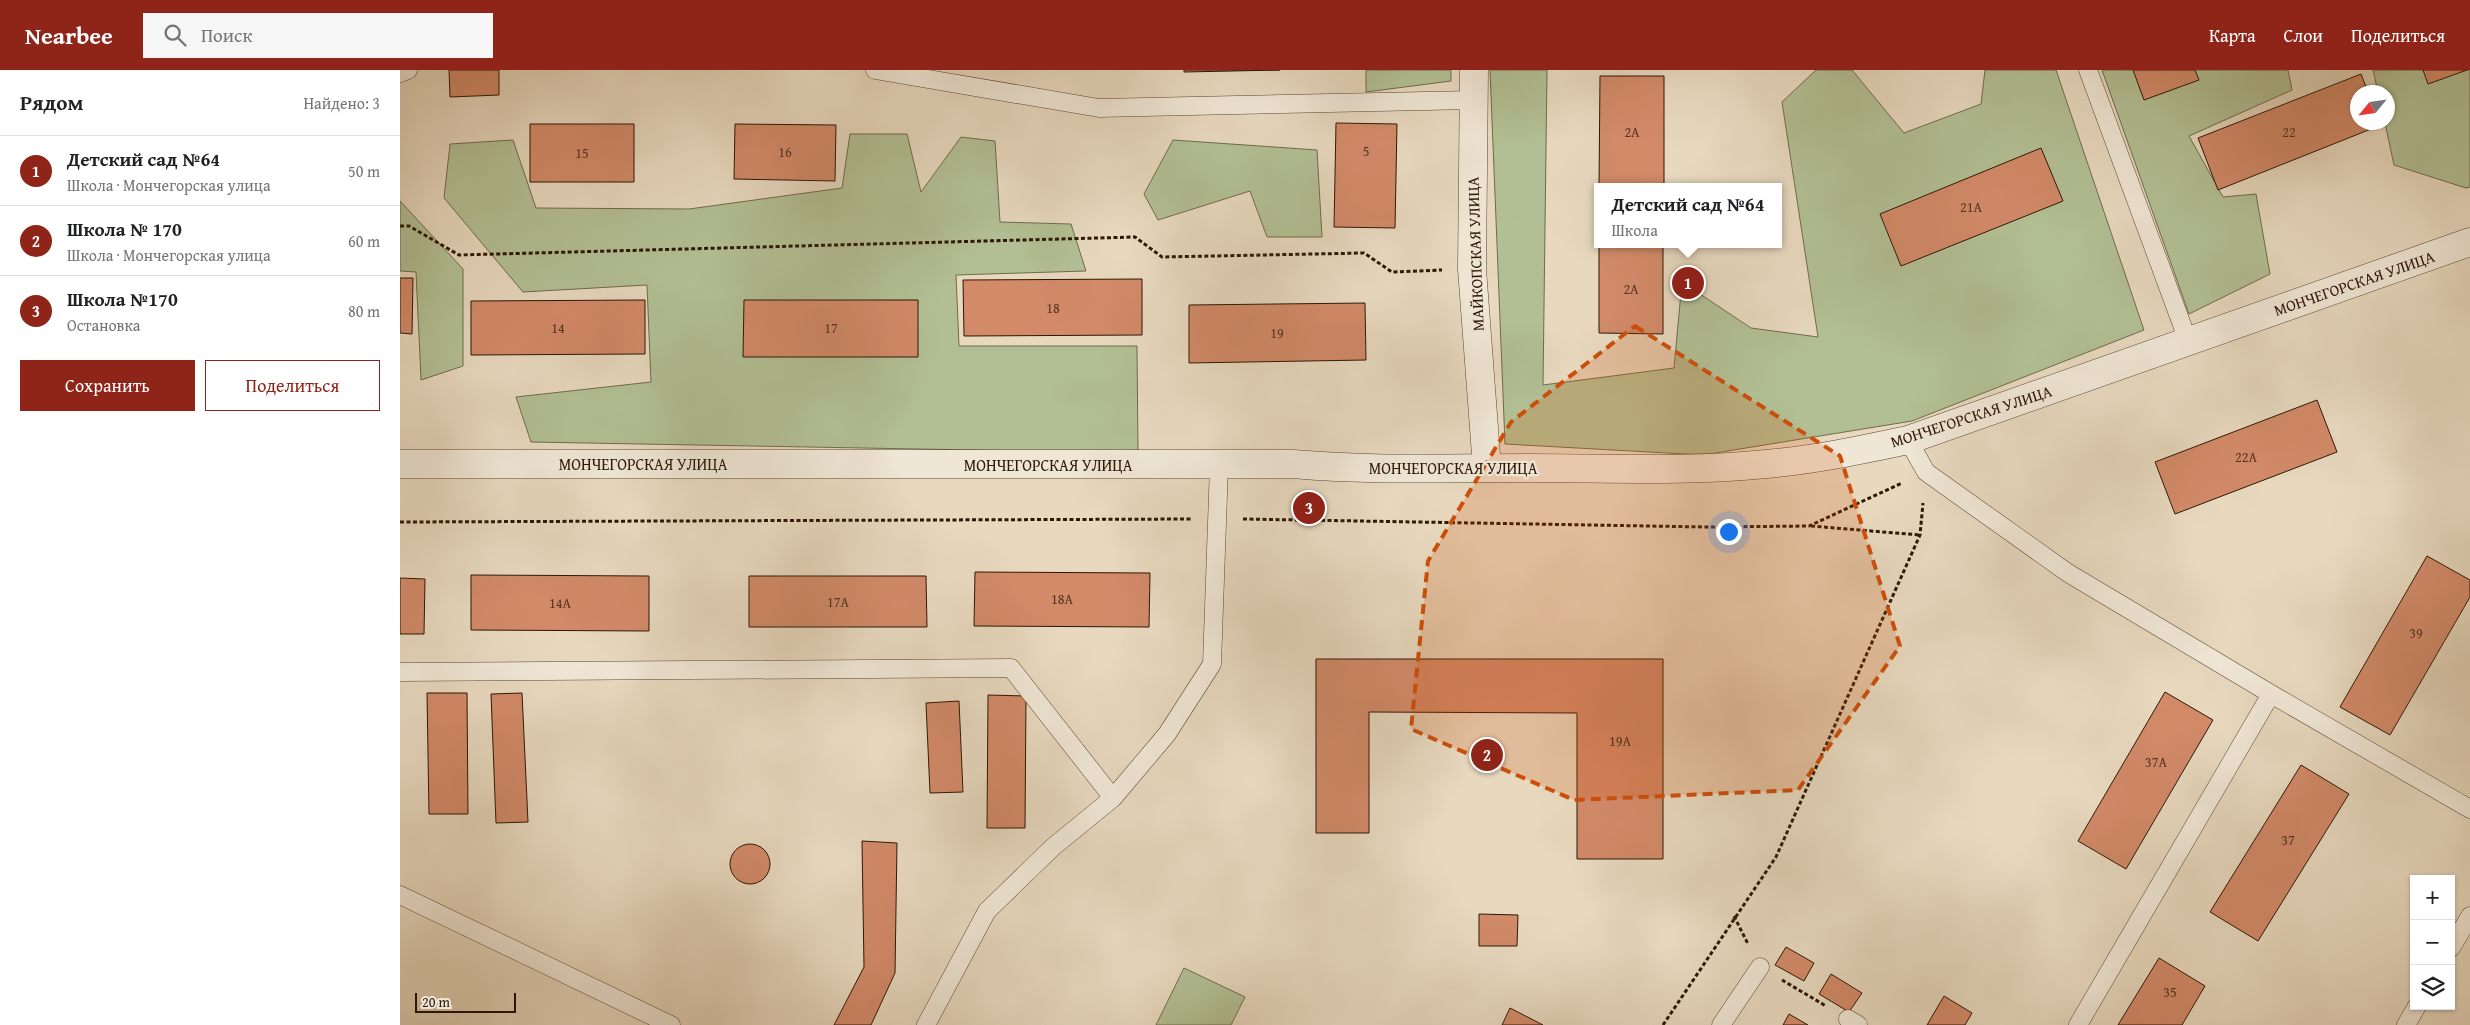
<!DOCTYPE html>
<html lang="ru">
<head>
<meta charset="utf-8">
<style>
	body { margin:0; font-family:"Gentium Book Plus",serif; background:#f6f6f6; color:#202124 }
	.controls { position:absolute; right:15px; bottom:15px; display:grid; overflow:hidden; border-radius:0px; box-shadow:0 1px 4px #0004 }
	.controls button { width:45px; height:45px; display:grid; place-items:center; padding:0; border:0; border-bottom:1px solid #e0e0e0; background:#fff; color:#202124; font:25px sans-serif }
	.compass { position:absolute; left:1950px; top:15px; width:45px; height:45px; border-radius:50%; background:#fff; box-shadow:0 1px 4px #0004; rotate:241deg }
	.scale { position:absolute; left:15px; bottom:12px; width:101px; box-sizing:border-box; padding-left:5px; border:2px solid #2d1705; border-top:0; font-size:14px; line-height:18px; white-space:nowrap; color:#2d1705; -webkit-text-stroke:4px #efe6d5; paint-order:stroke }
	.you { position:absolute; left:1328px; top:461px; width:18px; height:18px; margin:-12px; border:4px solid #fff; border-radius:50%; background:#1a73e8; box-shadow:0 0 0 8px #1a73e833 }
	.badge { display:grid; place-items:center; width:32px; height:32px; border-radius:50%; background:#8f2418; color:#fff; font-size:16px; font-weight:700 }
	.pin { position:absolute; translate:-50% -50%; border:2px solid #fff; box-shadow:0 1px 5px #0006 }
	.popup { position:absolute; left:1194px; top:113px; width:188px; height:65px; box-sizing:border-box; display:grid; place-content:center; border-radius:0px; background:#fff; filter:drop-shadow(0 1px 4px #0005); font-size:16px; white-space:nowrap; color:#757577 }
	.popup b { font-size:19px; color:#202124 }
	.popup::after { content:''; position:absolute; left:50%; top:100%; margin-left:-10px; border:10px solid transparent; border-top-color:#fff }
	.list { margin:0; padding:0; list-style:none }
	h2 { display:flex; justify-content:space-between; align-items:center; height:65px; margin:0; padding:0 20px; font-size:21px }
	h2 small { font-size:16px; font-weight:400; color:#757577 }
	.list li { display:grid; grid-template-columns:32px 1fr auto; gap:15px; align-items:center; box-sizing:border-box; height:70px; padding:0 20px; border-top:1px solid #e0e0e0 }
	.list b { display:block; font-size:19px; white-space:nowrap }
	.list p { margin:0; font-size:16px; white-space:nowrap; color:#757577 }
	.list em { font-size:16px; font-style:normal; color:#757577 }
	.actions { display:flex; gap:10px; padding:15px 20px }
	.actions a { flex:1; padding:11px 0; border:1px solid #8f2418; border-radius:0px; text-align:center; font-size:18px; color:#8f2418 }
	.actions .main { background:#8f2418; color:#fff }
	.icon { flex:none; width:28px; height:28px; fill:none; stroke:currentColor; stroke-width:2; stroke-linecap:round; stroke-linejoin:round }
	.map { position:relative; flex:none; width:2070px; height:955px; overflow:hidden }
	header { display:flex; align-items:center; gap:30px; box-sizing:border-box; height:70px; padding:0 25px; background:#8f2418; color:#fff }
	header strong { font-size:24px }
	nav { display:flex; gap:28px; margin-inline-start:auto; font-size:18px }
	.search { width:350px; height:45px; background:#f6f6f6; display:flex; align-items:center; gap:12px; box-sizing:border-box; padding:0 18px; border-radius:0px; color:#757577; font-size:19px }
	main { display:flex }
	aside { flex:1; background:#fff }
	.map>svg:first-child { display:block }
</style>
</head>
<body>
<header>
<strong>Nearbee</strong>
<div class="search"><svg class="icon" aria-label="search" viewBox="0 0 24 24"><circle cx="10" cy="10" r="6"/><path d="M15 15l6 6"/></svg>Поиск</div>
<nav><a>Карта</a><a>Слои</a><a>Поделиться</a></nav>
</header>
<main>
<aside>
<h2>Рядом<small>Найдено: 3</small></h2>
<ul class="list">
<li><span class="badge">1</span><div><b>Детский сад №64</b><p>Школа · Мончегорская улица</p></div><em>50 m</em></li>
<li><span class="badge">2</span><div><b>Школа № 170</b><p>Школа · Мончегорская улица</p></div><em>60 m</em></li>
<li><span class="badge">3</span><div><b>Школа №170</b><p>Остановка</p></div><em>80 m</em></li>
</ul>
<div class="actions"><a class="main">Сохранить</a><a>Поделиться</a></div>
</aside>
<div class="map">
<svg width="2070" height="955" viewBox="0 0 2070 955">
	<rect width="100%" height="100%" fill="#e7d8be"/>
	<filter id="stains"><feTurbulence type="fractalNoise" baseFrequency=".004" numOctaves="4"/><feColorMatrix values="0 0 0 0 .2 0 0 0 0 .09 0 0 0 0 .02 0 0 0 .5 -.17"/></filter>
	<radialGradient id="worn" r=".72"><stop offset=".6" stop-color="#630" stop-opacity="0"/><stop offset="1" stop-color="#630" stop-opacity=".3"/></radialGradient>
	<path fill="#b2bf94" stroke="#706b4c" d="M966,0H1051V11L966,22Z
		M1090,0H1147L1143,315L1274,298L1282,212L1351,258L1418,267L1382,32L1416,0H1452L1504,63L1581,34L1585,0H1656L1744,260L1512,351L1303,385L1105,374Z
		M1702,0H1888L1892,20L1789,66L1823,127L1856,124L1870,204L1789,244Z
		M1973,0H2070V117L2066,118L1994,95L1985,53L1988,52V22H1978Z
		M450,64H507L521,122L561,67L595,71L600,152L671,154L686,201L556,205L559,276H737L738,383L131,372L116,327L251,312L247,215L123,222L44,128L50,74L113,70L136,138L289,139L442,118Z
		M773,70L917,80L922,167H867L850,121L758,150L744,124Z
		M0,131L63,199V296L21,310L16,202L0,201Z
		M784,898L845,927L831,955H756Z"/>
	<path fill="#d28a69" stroke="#2d1705" d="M49,0H99V25L50,27Z
		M784,0H880L784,2Z
		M1733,0H1795L1799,10L1744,30Z
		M2023,0H2067L2028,14Z
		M1961,4L1968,22H1958V52H1980L1981,55L1818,120L1798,68Z
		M1200,6H1264V117H1199Z
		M936,53L997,54L995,158L934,157Z
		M130,54H234V112H130Z
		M335,54L436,55L435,111L334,109Z
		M1641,78L1663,131L1501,196L1480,144Z
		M1199,174H1263V264L1199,263Z
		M0,208H13L12,264L0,263Z
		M742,209V265L564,266L563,210Z
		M245,230V284L71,285V231Z
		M344,230H518V287H343Z
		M965,233L966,290L789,293V235Z
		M1917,330L1937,382L1775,444L1755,392Z
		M2027,486L2070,510V527L1990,665L1940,637Z
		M575,502L750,503L749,557L574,556Z
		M71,505L249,506V561L71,560Z
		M349,506H526L527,557H349Z
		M0,508L25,509L24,564H0Z
		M916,589H1263V789H1177V643L969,642V763H916Z
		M1765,622L1813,650L1726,799L1678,771Z
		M27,623H67L68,744H29Z
		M122,623L128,752L96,753L91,624Z
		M588,625L626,626L625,758H587Z
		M559,631L563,722L530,723L526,633Z
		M1901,695L1949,724L1858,871L1810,842Z
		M462,771L497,773L495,903L471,955H434L464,897Z
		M330 794a20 20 0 1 1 40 0a20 20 0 1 1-40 0Z
		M1079,844L1118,845L1117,876H1079Z
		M1386,877L1414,893L1404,911L1375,895Z
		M1759,888L1805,916L1782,955H1718Z
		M1431,904L1462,923L1449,942L1419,924Z
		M1544,926L1572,943L1565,955H1527Z
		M1110,938L1143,955H1102Z
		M1389,944L1408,955H1383Z"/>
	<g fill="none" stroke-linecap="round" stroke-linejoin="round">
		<defs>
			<path id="service" d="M475,0L699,38L1073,30
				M1688,0L1788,271
				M0,3L8,0
				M1508,370L1526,402L1668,503L1871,624L2070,739
				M0,602L611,598L713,728
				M0,825L271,955
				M2051,878L2070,846
				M1448,949L1458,955
				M526,955L587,841L653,777L713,728L767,664L812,594L819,396
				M1321,955L1360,897
				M1678,955L1871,624
				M2006,955L2017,936"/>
			<path id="minor" d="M1074,0L1072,199L1087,398"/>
			<path id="tertiary" d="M0,394H893C972,401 1052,398 1131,398C1209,398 1288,402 1366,394C1414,390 1461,380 1508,370L2070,172"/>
		</defs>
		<use href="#service" stroke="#5c4733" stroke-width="19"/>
		<use href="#minor" stroke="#5c4733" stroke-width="29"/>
		<use href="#tertiary" stroke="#5c4733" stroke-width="29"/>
		<path stroke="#2d1705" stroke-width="3" stroke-dasharray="4 2.5" stroke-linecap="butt" d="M0,156H9L59,185L735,167L762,187L964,183L992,202L1042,200
			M843,449L1306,457L1409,456L1502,413
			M0,452L792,449
			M1411,456L1520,465
			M1334,846L1348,874
			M1382,910L1426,936
			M1263,955L1376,787L1520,465L1523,433"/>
		<use href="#service" stroke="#efe6d5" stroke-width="18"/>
		<use href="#minor" stroke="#efe6d5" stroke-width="28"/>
		<use href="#tertiary" stroke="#efe6d5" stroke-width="28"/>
	</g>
	<path fill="#cc4f0b" fill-opacity="0.2" stroke="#cc4f0b" stroke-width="4" stroke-dasharray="10 6" stroke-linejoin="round" d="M1235,256L1440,386L1500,576L1398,720L1174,730L1011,659L1028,491L1111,352Z"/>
	<g text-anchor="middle" stroke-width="4.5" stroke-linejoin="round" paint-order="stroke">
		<g font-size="14" fill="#56341e">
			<text x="1232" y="67">2А</text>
			<text x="1889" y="67">22</text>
			<text x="966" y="86">5</text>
			<text x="385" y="87">16</text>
			<text x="182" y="88">15</text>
			<text x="1571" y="142">21А</text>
			<text x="1231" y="224">2А</text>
			<text x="653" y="243">18</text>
			<text x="158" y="263">14</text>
			<text x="431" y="263">17</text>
			<text x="877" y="268">19</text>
			<text x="1846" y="392">22А</text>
			<text x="662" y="534">18А</text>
			<text x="438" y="537">17А</text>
			<text x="160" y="538">14А</text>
			<text x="2016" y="568">39</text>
			<text x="1220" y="676">19А</text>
			<text x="1756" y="697">37А</text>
			<text x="1888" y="775">37</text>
			<text x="1770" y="927">35</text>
		</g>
		<g font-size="16" fill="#2d1705" stroke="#efe6d5">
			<text transform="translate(1075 184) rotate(-92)" y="6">МАЙКОПСКАЯ УЛИЦА</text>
			<text transform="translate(1954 213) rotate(-19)" y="6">МОНЧЕГОРСКАЯ УЛИЦА</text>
			<text transform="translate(1571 346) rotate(-18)" y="6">МОНЧЕГОРСКАЯ УЛИЦА</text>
			<text x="243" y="400">МОНЧЕГОРСКАЯ УЛИЦА</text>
			<text x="648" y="401">МОНЧЕГОРСКАЯ УЛИЦА</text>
			<text x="1053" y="404">МОНЧЕГОРСКАЯ УЛИЦА</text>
		</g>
	</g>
	<rect width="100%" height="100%" filter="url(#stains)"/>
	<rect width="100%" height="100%" fill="url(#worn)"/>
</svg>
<div class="controls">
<button>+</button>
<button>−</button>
<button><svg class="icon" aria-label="layers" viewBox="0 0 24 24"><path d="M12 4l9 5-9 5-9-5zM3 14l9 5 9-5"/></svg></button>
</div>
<svg class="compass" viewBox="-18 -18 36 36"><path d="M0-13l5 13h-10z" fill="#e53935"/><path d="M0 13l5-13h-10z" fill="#757577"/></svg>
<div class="scale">20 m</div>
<div class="you"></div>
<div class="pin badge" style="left:1288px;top:213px">1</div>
<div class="popup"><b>Детский сад №64</b>Школа</div>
<div class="pin badge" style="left:1087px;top:685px">2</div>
<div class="pin badge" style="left:909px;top:438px">3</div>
</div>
</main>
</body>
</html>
